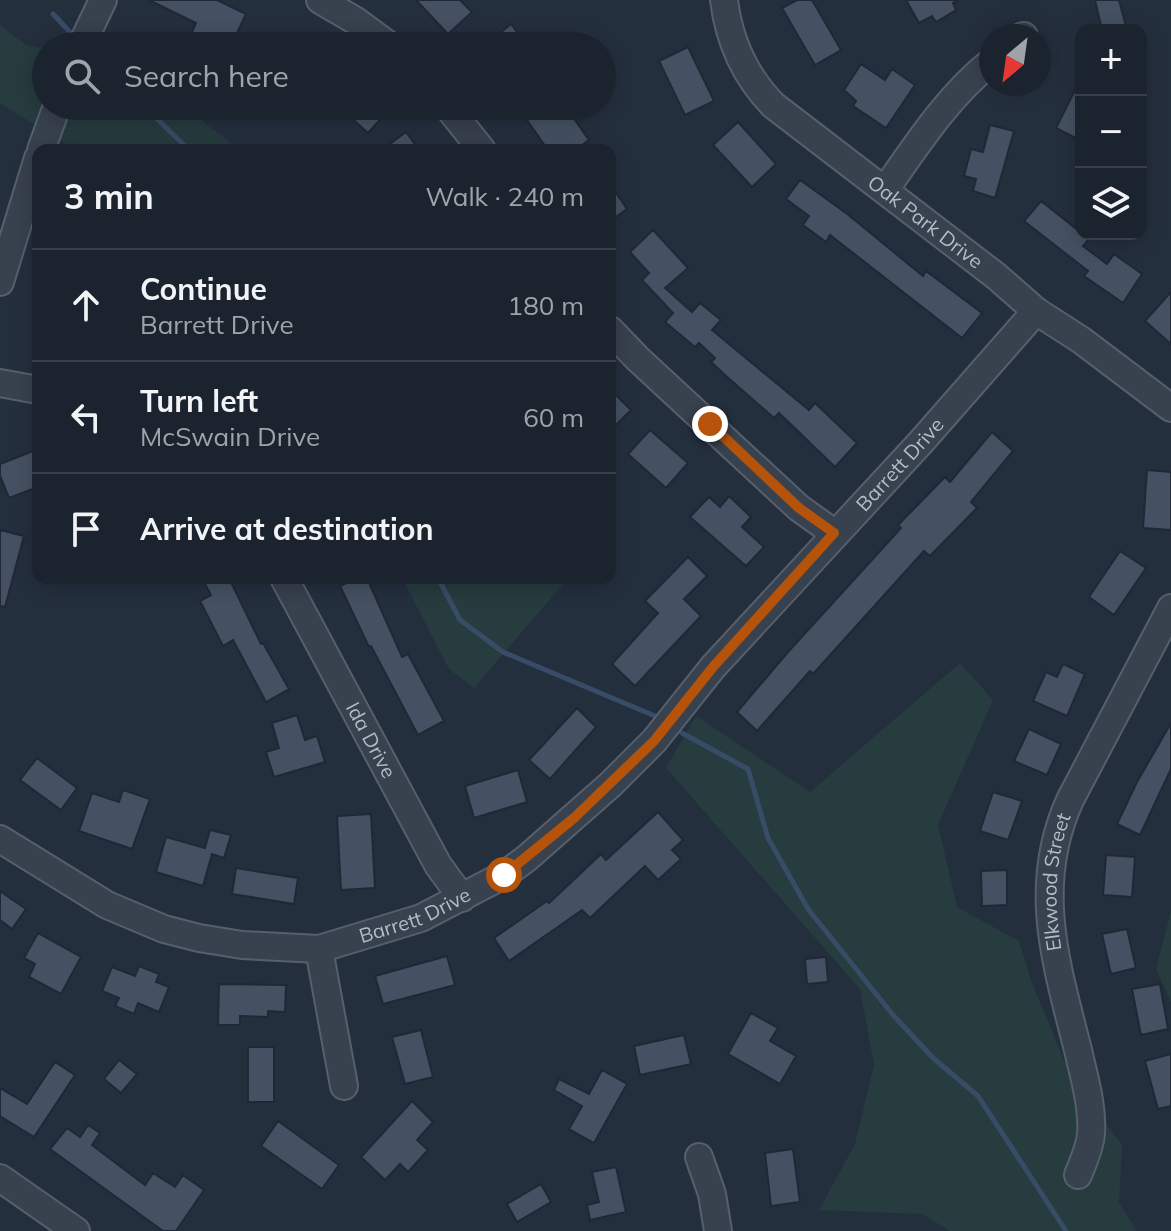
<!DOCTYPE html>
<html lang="en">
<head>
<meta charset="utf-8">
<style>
	body { margin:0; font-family:Mulish,sans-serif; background:#282f3a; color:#f1f3f6 }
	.controls { position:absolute; right:24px; top:24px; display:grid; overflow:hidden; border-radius:16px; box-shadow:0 4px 20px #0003 }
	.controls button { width:72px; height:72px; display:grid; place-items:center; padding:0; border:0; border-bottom:2px solid #39404a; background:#1b232e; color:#f1f3f6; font:40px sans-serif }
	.compass { position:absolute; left:979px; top:24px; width:72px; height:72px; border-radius:50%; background:#1b232e; box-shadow:0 4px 20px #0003; rotate:209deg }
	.stop { position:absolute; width:24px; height:24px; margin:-18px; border:6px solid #b45309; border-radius:50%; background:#fff }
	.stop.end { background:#b45309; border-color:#fff; box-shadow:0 2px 8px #0008 }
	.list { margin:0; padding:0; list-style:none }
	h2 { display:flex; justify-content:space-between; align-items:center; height:104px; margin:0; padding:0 32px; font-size:34px }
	h2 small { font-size:26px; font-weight:400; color:#a0a4aa }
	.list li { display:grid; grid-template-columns:52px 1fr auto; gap:24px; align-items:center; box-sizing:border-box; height:112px; padding:0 32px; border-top:2px solid #39404a }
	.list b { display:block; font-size:30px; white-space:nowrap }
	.list p { margin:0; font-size:26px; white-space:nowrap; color:#a0a4aa }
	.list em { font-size:26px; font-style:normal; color:#a0a4aa }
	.icon { flex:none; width:44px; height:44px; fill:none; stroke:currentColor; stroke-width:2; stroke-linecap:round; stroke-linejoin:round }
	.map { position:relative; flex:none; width:1171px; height:1231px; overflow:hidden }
	.search { position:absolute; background:#1b232e; box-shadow:0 4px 20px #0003; left:32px; top:32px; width:584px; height:88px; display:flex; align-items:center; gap:20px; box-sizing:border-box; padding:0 28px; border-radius:44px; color:#a0a4aa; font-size:30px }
	.panel { position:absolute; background:#1b232e; box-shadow:0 4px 20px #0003; left:32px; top:144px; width:584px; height:440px; border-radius:16px }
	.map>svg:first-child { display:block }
</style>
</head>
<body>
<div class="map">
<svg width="1171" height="1231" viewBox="0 0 1171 1231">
	<rect width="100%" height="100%" fill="#242f3e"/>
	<path fill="#263c3f" d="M0,25L27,46L46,48V106H183L240,150H75L0,103Z
		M402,578H568L474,688L449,669Z
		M960,663L993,700L938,825L957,907L1019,941L1032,983L1072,1079L1122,1145L1119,1203L1137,1231H950L922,1214L819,1210L855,1144L874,1065L860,989L666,768L696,716L810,792Z
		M1171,911V1002L1156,969Z"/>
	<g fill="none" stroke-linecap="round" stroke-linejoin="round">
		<path stroke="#394c67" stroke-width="5" d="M53,14L71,33
			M144,106L189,150
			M438,578L460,620L503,652L655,716
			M682,733L748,769L768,838L808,909L893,1015L933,1058L978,1096L1066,1231"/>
	</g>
	<path fill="#455162" stroke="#1f2835" stroke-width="2" d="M149,0H217L246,14L231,46H211L190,36L196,23Z
		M416,0H460L472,12L448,34Z
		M797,0H812L841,50L815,65L782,8Z
		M906,0H959L953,3L956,10L936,22L932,16L919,23Z
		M1095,0H1119L1127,30H1102Z
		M511,24L528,46H484Z
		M688,47L714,101L685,115L659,61Z
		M861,64L885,80L892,69L915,85L886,128L853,106L856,101L844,90Z
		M1081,78V141L1056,128Z
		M338,106H378L386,113L368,133Z
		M517,106H565L589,140L575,150H548Z
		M738,122L776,164L752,187L713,145Z
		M990,125L1014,131L995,198L973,191L976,179L964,176L971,149L983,152Z
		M406,132L419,150H382Z
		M800,180L846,213L923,276L926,271L982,313L962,338L830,235L826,242L803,225L809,216L786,199Z
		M610,184L627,209L610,221Z
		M1041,201L1089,239L1083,246L1107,264L1114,254L1142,274L1123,303L1084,276L1088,271L1024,221Z
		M653,230L688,268L665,288L692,312L700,303L721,320L712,330L809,410L815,403L857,443L835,467L779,413L774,418L726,376L711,362L715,358L699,343L695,347L665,322L673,313L642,280L649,273L630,252Z
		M1171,292V344L1145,321Z
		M610,389L631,410L610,431Z
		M650,430L688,463L666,488L628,454Z
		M992,432L1013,451L971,502L977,508L930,556L924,551L813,674L810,671L757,731L737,712L788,652L901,528L898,525L945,477L950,482Z
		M38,449V487L9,498L0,476V464Z
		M1147,470L1171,472V530L1143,528Z
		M729,496L751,517L742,527L764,547L746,566L690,517L709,497L720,507Z
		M0,530L24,536L5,607L0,606Z
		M1120,551L1146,568L1114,615L1089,597Z
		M688,557L707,576L684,599L701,616L635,686L612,664L658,613L645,601Z
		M217,578H229L261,644L263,643L289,689L266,702L233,640L223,646L200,601L211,595L205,584Z
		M357,578H367L402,657L408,654L444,721L418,735L371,646L369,647L340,586Z
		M1063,664L1085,674L1067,716L1033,701L1046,672L1057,677Z
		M577,708L596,727L550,779L529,760Z
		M297,715L305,740L317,736L325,762L274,777L266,752L279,748L272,723Z
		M1171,723V769L1140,835L1117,824L1137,782Z
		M1029,729L1061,744L1047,775L1014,761Z
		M37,758L77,788L61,810L20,780Z
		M518,770L527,802L474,818L465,786Z
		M123,790L150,799L132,849L79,831L92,793L119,802Z
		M993,792L1022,801L1008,840L980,831Z
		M658,812L683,840L672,850L681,859L658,880L645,866L590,918L582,910L509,961L494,938L547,901L549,903L601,854L606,860Z
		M371,814L375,888L341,890L337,816Z
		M210,830L231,835L224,858L212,854L203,886L156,872L166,837L205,848Z
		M1106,855L1135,857L1132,897L1103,895Z
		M236,868L298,878L294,904L232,894Z
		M1007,870V905L982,906L981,871Z
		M0,891L26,909L12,929L0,920Z
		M1127,929L1136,968L1111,974L1102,934Z
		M38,933L81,957L61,994L29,977L35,964L24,958Z
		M447,956L455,985L383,1004L375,976Z
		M826,957L828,982L807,984L805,959Z
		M139,966L159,974L156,982L169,987L159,1012L138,1003L134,1014L115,1006L119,998L102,991L112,967L135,976Z
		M219,984L286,985L285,1012L268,1011V1017L240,1016V1025H218Z
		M1160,984L1168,1029L1141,1035L1132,989Z
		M751,1013L778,1028L770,1041L796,1056L780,1084L728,1054Z
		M421,1030L433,1077L405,1084L392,1037Z
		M684,1035L691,1064L640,1075L634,1046Z
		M248,1047H274V1102H248Z
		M1171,1054V1106L1158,1109L1145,1061Z
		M119,1060L137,1074L121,1093L104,1079Z
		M55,1062L75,1075L34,1137L0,1116V1088L27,1104Z
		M602,1070L627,1084L594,1143L569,1129L582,1106L554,1090L559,1079L589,1094Z
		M412,1101L433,1122L417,1140L428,1150L408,1172L400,1164L385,1180L361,1157Z
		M278,1121L339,1165L322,1189L261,1146Z
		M88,1125L100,1133L92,1145L145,1185L153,1173L175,1187L183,1175L204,1190L176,1231H163L50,1149L67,1128L80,1137Z
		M793,1149L800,1202L771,1206L765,1153Z
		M616,1167L626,1212L590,1220L587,1205L599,1202L592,1172Z
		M541,1184L551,1202L517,1222L507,1204Z"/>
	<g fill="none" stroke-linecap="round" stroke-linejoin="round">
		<defs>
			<g id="minor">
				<path d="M320,0L356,21L390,46"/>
				<path id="s1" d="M724,0C729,41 744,75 773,105L996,276L1036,311L1081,340L1171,408"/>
				<path d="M1023,36H1024"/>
				<path d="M81,46L103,0"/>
				<path d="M447,106L482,150"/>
				<path d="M41,150L57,106"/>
				<path d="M885,190C916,146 948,96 991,62"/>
				<path d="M0,282L38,158"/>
				<path d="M610,330L638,359L799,508L834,533"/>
				<path d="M0,383L38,390"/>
				<path id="s2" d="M284,578L438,865L462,898"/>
				<path id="s3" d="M0,839L107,905L164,929L199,938L242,945L319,949L421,918L504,875L527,858L611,784L654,741L713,667L921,442L1036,311"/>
				<path d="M319,949L344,1086"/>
				<path d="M699,1157L712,1194L718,1231"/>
				<path id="s4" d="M1078,1175C1083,1162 1090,1148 1091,1134C1093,1106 1084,1077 1078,1050C1056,963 1031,886 1070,800L1171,608"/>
				<path d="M0,1178L76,1231"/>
			</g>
		</defs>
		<use href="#minor" stroke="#565f6c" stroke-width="30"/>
		<use href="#minor" stroke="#38414e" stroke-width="26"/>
	</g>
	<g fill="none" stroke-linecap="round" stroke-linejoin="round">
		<path stroke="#b45309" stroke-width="10" d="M504,875L574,818L654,741L713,667L834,533L799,508L710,424"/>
	</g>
	<g text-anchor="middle" stroke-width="6" stroke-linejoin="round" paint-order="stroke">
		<g font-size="20" fill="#b4bcc9" stroke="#1d2633">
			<text dy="7" stroke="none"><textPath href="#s1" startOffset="310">Oak Park Drive</textPath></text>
			<text dy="7" stroke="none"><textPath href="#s3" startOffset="1116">Barrett Drive</textPath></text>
			<text dy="7" stroke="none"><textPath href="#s2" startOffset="184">Ida Drive</textPath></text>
			<text dy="7" stroke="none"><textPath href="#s4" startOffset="300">Elkwood Street</textPath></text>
			<text dy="7" stroke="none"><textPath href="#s3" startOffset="446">Barrett Drive</textPath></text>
		</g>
	</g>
</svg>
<div class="controls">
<button>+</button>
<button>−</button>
<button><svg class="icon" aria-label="layers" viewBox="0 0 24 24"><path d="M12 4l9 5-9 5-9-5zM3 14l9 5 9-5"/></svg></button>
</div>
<svg class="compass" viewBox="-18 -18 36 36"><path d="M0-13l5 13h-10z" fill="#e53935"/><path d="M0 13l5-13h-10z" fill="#a0a4aa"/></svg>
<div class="stop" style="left:504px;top:875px"></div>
<div class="stop end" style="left:710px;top:424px"></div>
<div class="search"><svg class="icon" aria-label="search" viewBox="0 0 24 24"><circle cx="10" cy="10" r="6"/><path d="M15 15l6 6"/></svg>Search here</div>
<section class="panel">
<h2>3 min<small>Walk · 240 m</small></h2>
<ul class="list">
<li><svg class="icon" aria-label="ahead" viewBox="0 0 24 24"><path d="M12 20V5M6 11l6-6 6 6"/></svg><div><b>Continue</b><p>Barrett Drive</p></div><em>180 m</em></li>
<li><svg class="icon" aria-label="left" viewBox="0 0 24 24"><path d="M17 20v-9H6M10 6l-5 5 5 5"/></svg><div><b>Turn left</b><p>McSwain Drive</p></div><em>60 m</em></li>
<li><svg class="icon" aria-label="arrive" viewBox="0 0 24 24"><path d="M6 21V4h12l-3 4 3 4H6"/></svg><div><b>Arrive at destination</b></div></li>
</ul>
</section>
</div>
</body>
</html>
